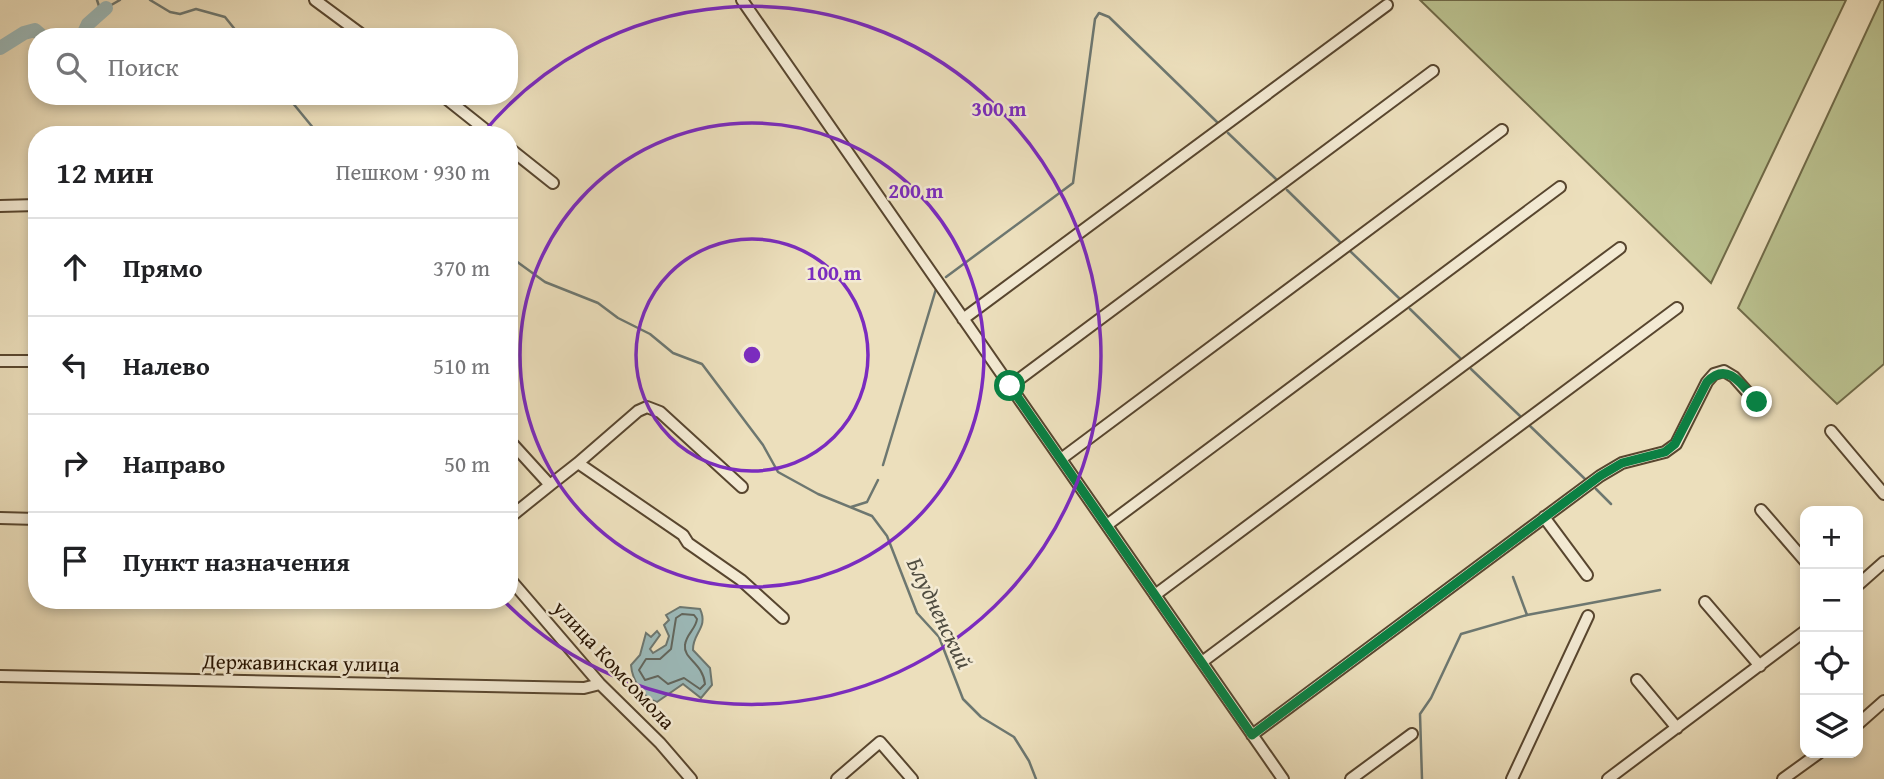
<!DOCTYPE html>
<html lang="ru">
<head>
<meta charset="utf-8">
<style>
	body { margin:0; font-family:"Gentium Book Plus",serif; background:#f2f2f2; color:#202124 }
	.controls { position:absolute; right:21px; bottom:21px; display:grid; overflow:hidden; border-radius:14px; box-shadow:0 4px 10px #0003 }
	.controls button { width:63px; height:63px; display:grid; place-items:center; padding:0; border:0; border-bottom:2px solid #e0e0e0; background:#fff; color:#202124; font:35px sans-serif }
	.stop { position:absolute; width:21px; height:21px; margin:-16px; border:5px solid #0b8043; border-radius:50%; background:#fff }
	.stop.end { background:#0b8043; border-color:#fff; box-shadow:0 2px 7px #0008 }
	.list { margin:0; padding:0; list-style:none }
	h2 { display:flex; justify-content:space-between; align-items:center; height:91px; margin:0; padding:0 28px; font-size:30px }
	h2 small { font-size:23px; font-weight:400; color:#757577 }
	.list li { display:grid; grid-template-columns:46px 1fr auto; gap:21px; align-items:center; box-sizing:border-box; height:98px; padding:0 28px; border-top:2px solid #e0e0e0 }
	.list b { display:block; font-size:26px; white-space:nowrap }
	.list em { font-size:23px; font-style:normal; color:#757577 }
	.icon { flex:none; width:38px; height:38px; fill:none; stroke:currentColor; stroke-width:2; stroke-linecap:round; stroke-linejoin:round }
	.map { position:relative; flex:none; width:1884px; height:779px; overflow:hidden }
	.search { position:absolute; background:#fff; box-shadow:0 4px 10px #0003; left:28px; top:28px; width:490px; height:77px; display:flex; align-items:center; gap:18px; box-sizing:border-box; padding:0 24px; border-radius:28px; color:#757577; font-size:26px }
	.panel { position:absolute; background:#fff; box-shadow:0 4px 10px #0003; left:28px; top:126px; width:490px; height:483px; border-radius:28px }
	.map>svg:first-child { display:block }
</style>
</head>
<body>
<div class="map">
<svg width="1884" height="779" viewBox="0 0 1884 779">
	<rect width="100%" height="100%" fill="#ecdfbc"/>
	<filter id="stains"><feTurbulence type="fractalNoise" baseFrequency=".00286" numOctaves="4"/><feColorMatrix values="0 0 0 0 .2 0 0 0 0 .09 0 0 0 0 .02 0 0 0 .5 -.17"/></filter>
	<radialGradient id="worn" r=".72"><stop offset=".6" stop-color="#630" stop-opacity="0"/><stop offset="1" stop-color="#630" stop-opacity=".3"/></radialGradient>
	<path fill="#bac18f" stroke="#706a48" stroke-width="2" d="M1420,0H1846L1711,283Z
		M1881,0H1884V364L1837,404L1738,308Z"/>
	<path fill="#9cbaba" stroke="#6d7770" stroke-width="2" d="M680,607L700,609C709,628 692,633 693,650L710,668L712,685L701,698L683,684L657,702C643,699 632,679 631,665L640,655L646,633L651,637L657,631L660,635L650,649L653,653L666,645L669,636L664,625L669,620L666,615Z"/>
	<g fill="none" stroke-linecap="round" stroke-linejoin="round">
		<path stroke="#62665d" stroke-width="2" d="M682,614L694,615L697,619C696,629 686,634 685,645C683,659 703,663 705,684L700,689L684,678L668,684L658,676L645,680L639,670L646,659H660L671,649L676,618Z"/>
		<path stroke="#6d7770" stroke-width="2.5" d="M97,0L99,6L106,8L120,0
			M150,0L170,12L180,14L196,9L225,17L241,37
			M287,96L319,135
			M1228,133L1277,180
			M1287,190L1341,243
			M1350,251L1401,300
			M509,256L545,282L598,303L618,318L650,334L673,353L702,364L763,445L778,472L818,494L872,516L887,536L917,613L939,637L963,699L981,717L1014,737L1029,761L1036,779
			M946,277L1073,183L1095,19L1099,13L1109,17L1218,123
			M1410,309L1461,359
			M1471,369L1520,416
			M1529,425L1585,479
			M883,465L936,289
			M1596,489L1611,504
			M851,507L867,502L878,480
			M1527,615L1660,590
			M1422,779L1420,714L1431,698L1461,634L1527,615L1513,577"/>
		<path stroke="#9cbaba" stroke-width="14" d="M82,37L88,24L106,8
			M0,48L24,33L35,30L43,37"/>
		<defs>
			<path id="minor" d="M315,0L365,37
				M742,0L1283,779
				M443,96L492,135
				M509,148L553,183
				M0,206L37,205
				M963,319L1387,5
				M0,361H37
				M1010,386L1433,71
				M1831,431L1884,494
				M509,440L550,485L578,463L683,535L688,543L741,580L783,618
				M1061,459L1502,130
				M578,463L638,411L647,407L660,412L742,487
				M1761,510L1805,561
				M1544,517L1587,575
				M0,518L37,519
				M509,518L550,485
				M1107,525L1560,187
				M509,578L600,684L660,743L691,779
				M1858,585L1884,562
				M1155,595L1620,248
				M1705,602L1760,666
				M1202,662L1677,308
				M0,676L584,688L600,684
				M1637,680L1677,728
				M1858,724L1884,701
				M1252,735L1600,476L1622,463L1665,452L1676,444L1707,382L1714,374L1724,371L1734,377L1757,403
				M837,779L880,742L912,779
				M1351,779L1412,734
				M1512,779L1588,616
				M1608,779L1805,631
				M1783,779L1819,753"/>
		</defs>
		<use href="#minor" stroke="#58462f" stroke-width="14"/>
		<use href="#minor" stroke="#f3ead3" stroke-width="10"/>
	</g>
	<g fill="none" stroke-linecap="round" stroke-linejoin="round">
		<path stroke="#0b8043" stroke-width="9" d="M1010,386L1252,735L1600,476L1622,463L1665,452L1675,444L1707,382C1728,360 1743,386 1757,402"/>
	</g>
	<g fill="none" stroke="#7b2cbf" stroke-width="3.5">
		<circle cx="752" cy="355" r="116"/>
		<circle cx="752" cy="355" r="232"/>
		<path d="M483 133A349 349 0 1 1 505 602"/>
	</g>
	<g text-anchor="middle" stroke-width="5" stroke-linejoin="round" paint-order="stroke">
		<g font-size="21" fill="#271300" stroke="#f3ead3">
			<text transform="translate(301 663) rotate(1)" y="7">Державинская улица</text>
			<text transform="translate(614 665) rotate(47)" y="7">улица Комсомола</text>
		</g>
		<g font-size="23" font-style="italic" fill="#504d41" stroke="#f3ead3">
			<text transform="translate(940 613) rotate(64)" y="8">Блудненский</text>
		</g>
	</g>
	<circle cx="752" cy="355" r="10" fill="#7b2cbf" stroke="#f3ead3" stroke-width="3.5"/>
	<g font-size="21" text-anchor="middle" font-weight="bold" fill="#7b2cbf" stroke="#f3ead3" stroke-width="5" stroke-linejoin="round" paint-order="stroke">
		<text x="999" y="116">300 m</text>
		<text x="916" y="198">200 m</text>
		<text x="834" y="280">100 m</text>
	</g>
	<rect width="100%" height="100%" filter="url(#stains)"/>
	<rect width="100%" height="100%" fill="url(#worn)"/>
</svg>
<div class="controls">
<button>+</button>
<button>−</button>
<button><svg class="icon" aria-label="locate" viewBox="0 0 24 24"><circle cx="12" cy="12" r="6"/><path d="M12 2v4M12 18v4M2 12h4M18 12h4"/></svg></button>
<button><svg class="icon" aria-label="layers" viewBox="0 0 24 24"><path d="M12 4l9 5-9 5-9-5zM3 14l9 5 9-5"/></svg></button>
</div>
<div class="stop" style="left:1010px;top:386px"></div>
<div class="stop end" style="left:1757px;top:402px"></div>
<div class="search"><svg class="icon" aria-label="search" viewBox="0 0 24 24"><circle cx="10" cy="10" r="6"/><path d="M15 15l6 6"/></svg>Поиск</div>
<section class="panel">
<h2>12 мин<small>Пешком · 930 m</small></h2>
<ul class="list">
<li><svg class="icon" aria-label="ahead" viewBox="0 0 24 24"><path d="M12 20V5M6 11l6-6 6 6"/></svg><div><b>Прямо</b></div><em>370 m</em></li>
<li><svg class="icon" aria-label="left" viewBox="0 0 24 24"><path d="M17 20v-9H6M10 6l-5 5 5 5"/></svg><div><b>Налево</b></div><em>510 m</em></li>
<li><svg class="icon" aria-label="right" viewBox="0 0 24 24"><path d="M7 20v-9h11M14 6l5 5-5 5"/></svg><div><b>Направо</b></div><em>50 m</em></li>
<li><svg class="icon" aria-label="arrive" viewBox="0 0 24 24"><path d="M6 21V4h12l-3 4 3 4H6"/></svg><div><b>Пункт назначения</b></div></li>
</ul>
</section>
</div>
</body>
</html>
